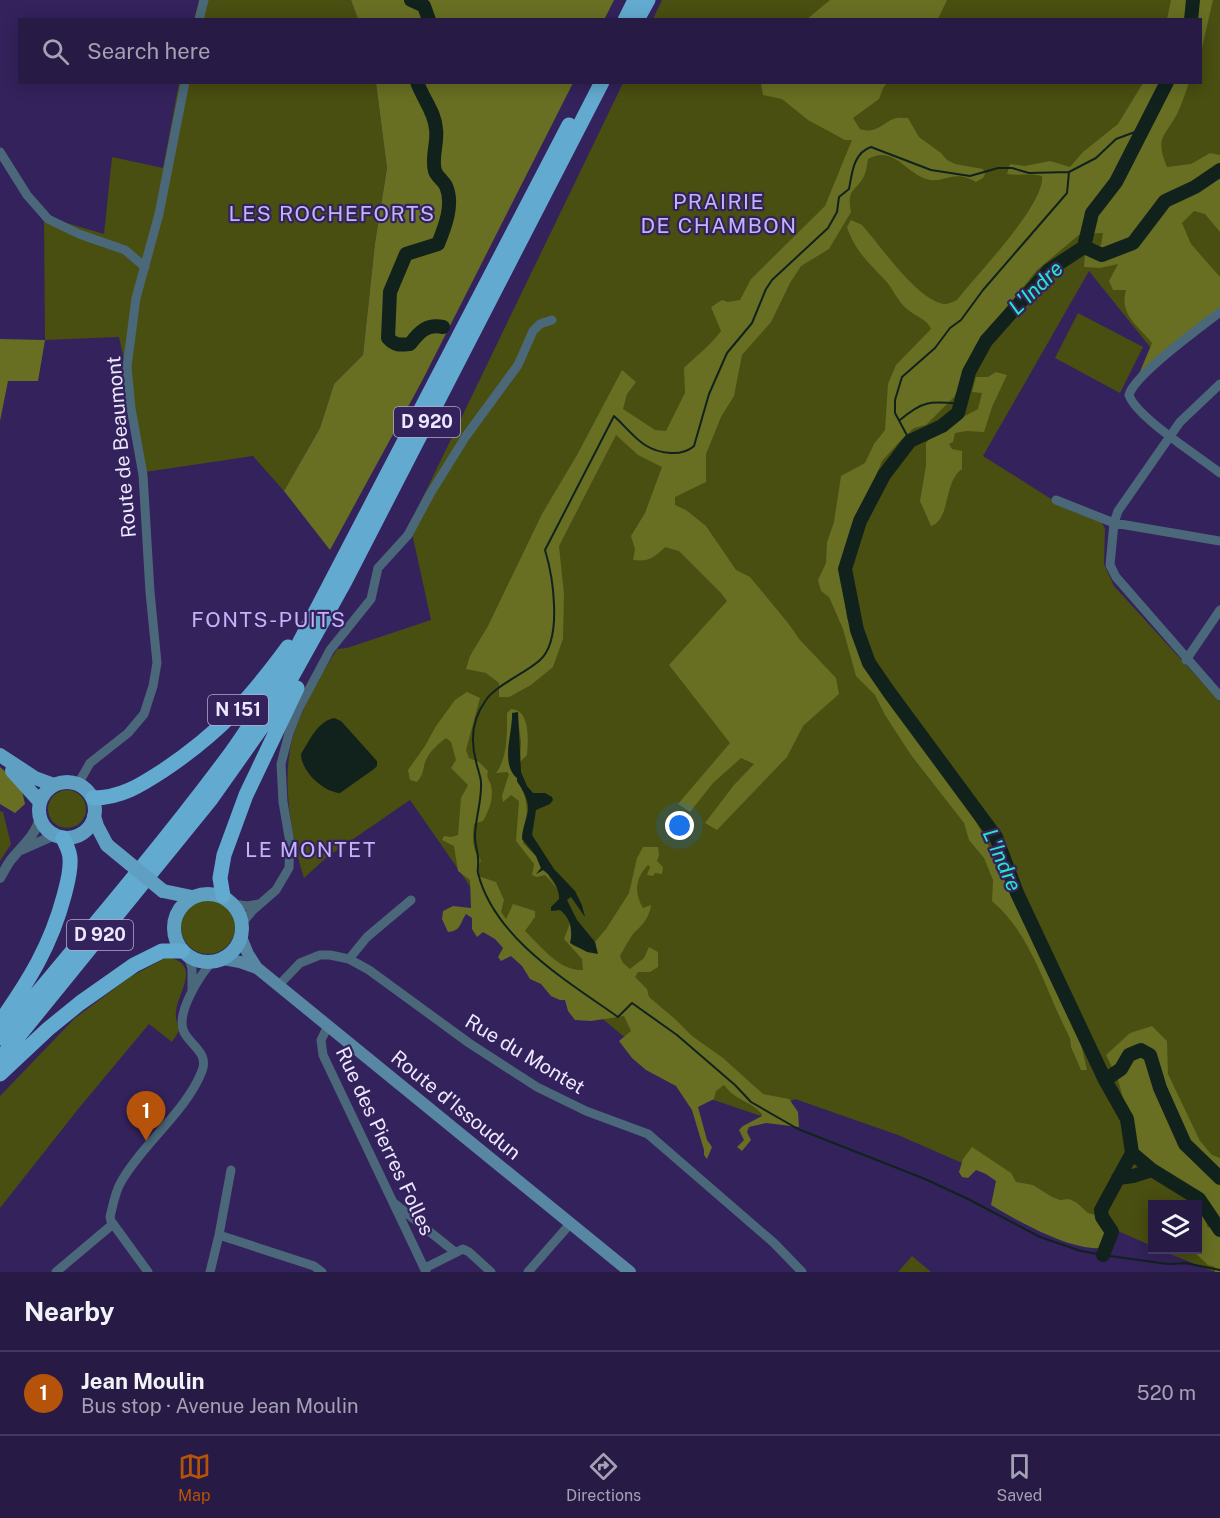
<!DOCTYPE html>
<html lang="en">
<head>
<meta charset="utf-8">
<style>
	body { margin:0; font-family:"Public Sans",sans-serif; background:#332750; color:#f1f3f6 }
	.controls { position:absolute; right:18px; bottom:18px; display:grid; overflow:hidden; border-radius:0px; box-shadow:0 3px 15px #0003 }
	.controls button { width:54px; height:54px; display:grid; place-items:center; padding:0; border:0; border-bottom:2px solid #43385e; background:#271a45; color:#f1f3f6; font:30px sans-serif }
	.you { position:absolute; left:680px; top:826px; width:21px; height:21px; margin:-15px; border:4px solid #fff; border-radius:50%; background:#1a73e8; box-shadow:0 0 0 9px #1a73e833 }
	.badge { display:grid; place-items:center; width:39px; height:39px; border-radius:50%; background:#b45309; color:#fff; font-size:20px; font-weight:700 }
	.pin { position:absolute; translate:-50% -50px; filter:drop-shadow(0 2px 3px #0008) }
	.pin::after { content:''; position:absolute; top:32px; width:21px; height:18px; background:inherit; clip-path:polygon(0 0,100% 0,50% 100%) }
	.list { margin:0; padding:0; list-style:none }
	h2 { display:flex; justify-content:space-between; align-items:center; height:78px; margin:0; padding:0 24px; font-size:26px }
	h2 small { font-size:20px; font-weight:400; color:#a4a1b3 }
	.list li { display:grid; grid-template-columns:39px 1fr auto; gap:18px; align-items:center; box-sizing:border-box; height:84px; padding:0 24px; border-top:2px solid #43385e }
	.list b { display:block; font-size:22px; white-space:nowrap }
	.list p { margin:0; font-size:20px; white-space:nowrap; color:#a4a1b3 }
	.list em { font-size:20px; font-style:normal; color:#a4a1b3 }
	.icon { flex:none; width:33px; height:33px; fill:none; stroke:currentColor; stroke-width:2; stroke-linecap:round; stroke-linejoin:round }
	.map { position:relative; flex:none; width:1220px; height:1272px; overflow:hidden }
	.search { position:absolute; background:#271a45; box-shadow:0 3px 15px #0003; left:18px; right:18px; top:18px; height:66px; display:flex; align-items:center; gap:15px; box-sizing:border-box; padding:0 21px; border-radius:0px; color:#a4a1b3; font-size:22px }
	.sheet { height:162px; background:#271a45 }
	nav { display:flex; justify-content:space-around; align-items:center; box-sizing:border-box; height:84px; border-top:2px solid #43385e; background:#271a45; font-size:16px; color:#a4a1b3 }
	nav a { display:grid; justify-items:center; gap:3px }
	nav .on { color:#b45309 }
	.map>svg:first-child { display:block }
</style>
</head>
<body>
<div class="map">
<svg width="1220" height="1272" viewBox="0 0 1220 1272">
	<rect width="100%" height="100%" fill="#34225c"/>
	<path fill="#494e11" d="M199,0H351L358,19L194,20Z
		M662,0H1220V307L1158,357L1089,271L983,456L1059,504L1101,521L1105,529L1104,564L1114,586L1220,702V1240L1215,1272L1160,1250H1198V1204H1152V1246L898,1135L795,1099L761,1116L690,1092L555,979L488,912L410,800L327,857L304,878C292,841 283,789 290,750C295,719 320,677 337,649L347,648L431,620L410,524L623,83L1200,82V20L653,19Z
		M179,83H376L387,168L375,243L363,355L334,384L320,428L284,491L253,456L145,472L135,409L119,337L45,340L44,218L60,221L104,234L112,157L163,168Z
		M1078,313L1143,347L1120,393L1055,358Z
		M48 809a19 19 0 1 1 38 0a19 19 0 1 1-38 0Z
		M0,811L3,812L11,844L0,861Z
		M181 927a27 27 0 1 1 54 0a27 27 0 1 1-54 0Z
		M167,957C203,964 177,993 176,1012C175,1018 178,1025 179,1031L172,1042L149,1024L79,1108L0,1208V1096L75,1018L130,977Z
		M912,1256L931,1272H898Z"/>
	<path fill="#686f23" d="M351,0H614L604,20L358,19Z
		M830,0H947L938,19L806,20Z
		M1171,0H1213L1201,52L1200,20L1167,19Z
		M376,83H573L422,381L330,550L284,491L320,428L334,384L363,355L375,243L387,168Z
		M761,83H887L883,88L879,99L853,118L860,129C875,134 881,125 893,119C897,117 903,118 908,118L919,137L941,153L947,160L955,164L983,169L985,174L983,178L976,182C953,168 943,185 926,179C905,172 893,145 868,159C867,163 867,169 865,174C857,192 846,187 851,212L829,249L801,266L790,283L771,322L742,355L734,396L721,417L706,454V482L675,497V505L686,510L706,526L736,570L750,577L788,623L800,640L836,678L839,694L803,726L787,757L717,830L705,823L734,785L754,764L741,758L713,783L690,812L678,804L730,743L669,665L727,601L721,593L679,551L665,547C654,558 648,562 633,560L635,549L631,536L645,513L662,467L638,455L616,435L559,546L564,594L563,639L553,667L531,685L509,697H499V683L486,673L466,669L470,656L488,626L542,514L577,455L622,370L636,382L627,394L623,409L655,430L666,431L685,393L684,368C697,355 711,345 721,331L711,307L722,300L728,302L740,300L751,279L825,206L852,140H845L808,120L782,99L763,95Z
		M1143,83H1189C1185,93 1182,104 1177,114C1164,138 1155,137 1167,167L1191,164L1210,153L1220,155V232L1205,214L1194,211L1182,223L1191,244L1220,277V310L1139,374L1152,343C1138,325 1119,315 1126,290H1113L1109,281L1118,264L1100,268L1084,267L1085,253L1101,245L1103,233L1080,234L1037,270L975,346L964,378L954,397L926,425L914,428L900,441L882,461L849,542L842,577L847,618L860,652L885,694L959,789L995,858L1001,874L1035,936L1061,993L1081,1044L1087,1070H1081L1071,1047L1070,1038C1045,991 1033,936 992,901L993,880L984,858L969,840L964,823L911,755L885,715L875,695L856,676L843,629L829,597L821,591L818,580L826,563L827,542L834,522L841,476L865,463L874,444L885,430L888,384L896,365L931,329C926,318 916,317 907,309C897,301 893,288 884,279C868,262 855,251 847,227L851,220L862,225C880,245 917,300 944,304C948,304 953,302 957,300C976,275 1045,205 1042,176C1031,173 1019,176 1007,174L1010,164L1025,166L1050,161L1070,167L1083,152L1118,124Z
		M0,339L45,340L38,381H8L0,421Z
		M996,372L1007,375L992,407L984,432L966,431L955,433L953,442L949,444L952,449L962,451V469C943,482 951,520 931,526L920,501L926,466V443L937,431L978,409L982,393L972,392L976,377H988Z
		M467,692L480,698L466,750L469,758L479,762L488,771C486,778 489,779 491,785C494,799 489,810 483,821L474,824C472,836 472,851 481,860L477,872L478,876L496,882L504,900L501,912L506,919L513,904L535,911V917L525,931C542,947 559,971 583,970L582,959L564,939L570,923L572,945L587,951L597,953L595,942L606,929L629,893L637,858L643,847H658L659,855L657,861L663,867L662,874L655,873L653,876L647,875L650,867L648,865C635,878 634,893 643,908L651,905C649,919 642,925 633,934C628,941 624,949 620,956L623,963L630,969L644,958L649,947L658,952V967L650,972H638L635,977L647,989L649,997L675,1019L692,1036L723,1058L763,1094L789,1099L798,1112L799,1127L766,1123L749,1127L747,1132L751,1140L742,1151L737,1147L744,1140L739,1130L743,1126L762,1116V1114C748,1099 737,1102 724,1085L716,1091L714,1099L698,1107L707,1140L712,1147L707,1159L704,1155V1150L692,1110L676,1086L646,1070L632,1058L619,1041L631,1031L624,1016L591,1021L575,1020L568,1011L565,1000H560L551,996L541,984L530,979L522,966L511,956L501,961L498,957L503,948L495,939L483,932L477,937L472,929V918L466,914C460,923 461,931 448,932L442,919L443,911L453,906L471,908L470,880L458,871L454,846L442,840L444,836L451,837L458,835L461,798L468,785L451,768L456,760L451,742L446,738C438,744 430,751 426,760C422,769 425,773 417,782L410,780L408,770L425,746L436,726L455,700Z
		M511,709C531,710 528,741 527,755L520,762L521,742L517,712C511,730 500,764 517,778V782C532,799 526,822 523,843L536,856L541,868L537,874L543,870L550,874L549,877L560,892L545,875L537,877L532,875L534,864L516,841L519,801L511,795L503,802L502,796L509,774L507,772L496,773C508,757 507,732 507,713Z
		M0,767L21,786L25,804L15,813L0,804Z
		M1152,1026L1167,1041L1168,1074L1200,1141L1212,1155L1220,1158V1272H1215V1267L1208,1265L1192,1250H1198V1214L1204,1217L1208,1228L1215,1221L1208,1202L1202,1194L1164,1174L1146,1161L1138,1152L1118,1080L1106,1055L1130,1033Z
		M972,1147L1011,1173L1016,1182L1033,1185L1052,1197L1060,1200L1069,1199L1077,1203L1088,1213L1099,1216L1104,1223L1108,1232L1102,1248C1070,1251 1018,1221 991,1205L996,1181L986,1174L976,1170L968,1178L962,1177L959,1172L963,1159Z"/>
	<path fill="#11221d" d="M518,712L521,772L527,786L533,793H545L552,797L553,800L550,804L536,810L532,835L554,869L575,891L582,905L585,917L571,897L567,900L577,920L595,942L598,954L587,952L570,943C573,930 571,919 560,910L551,911V907L559,899C560,889 551,875 543,870L536,874L541,868L536,856L522,839C522,829 527,818 528,810C529,801 522,788 517,781V778C500,764 513,732 512,713Z
		M334,718L341,721L377,761V766L374,769L340,793C323,792 301,771 301,754C310,740 317,722 334,718Z"/>
	<g fill="none" stroke-linecap="round" stroke-linejoin="round">
		<path stroke="#11221d" stroke-width="2" d="M1143,129L1116,139L1096,158L1069,172L1029,173L1012,168H998L970,176L931,170L871,147C853,153 852,174 849,189L839,197L837,212L828,228L772,280L766,289L752,323L727,353L709,394L694,446C682,457 659,454 645,445C634,438 624,425 614,416L545,550C553,576 563,639 540,660C526,673 496,685 486,700C472,719 470,739 476,761C477,768 481,776 481,783C482,801 475,819 475,837C475,845 478,852 478,859C479,864 477,869 478,873C494,938 567,981 618,1017L632,1003L677,1035L735,1085L751,1102L798,1129L925,1179L970,1200L1040,1237L1081,1251L1103,1255L1168,1264L1185,1263L1220,1270
			M900,420C923,400 931,401 960,404
			M910,441L895,413V400L902,377L935,348L950,328L961,320L983,290L1067,193L1069,172"/>
		<path stroke="#11221d" stroke-width="14" d="M411,0L424,6L429,20
			M1191,20L1193,0
			M417,82C423,99 435,112 436,129C438,143 431,158 435,171C437,177 443,180 446,186C454,204 445,227 438,244L406,254L390,292L388,338C395,346 401,345 410,344C420,331 427,324 443,327
			M1167,82L1116,182L1092,213L1084,247L1049,270L986,341L969,372L958,413L942,426L910,441L884,475L860,521L845,569L857,630L869,663L889,692L996,837L1017,893L1105,1080L1127,1119L1132,1153L1152,1170L1199,1199L1220,1230
			M1084,247L1102,255L1133,243L1165,201L1195,187L1220,170
			M1105,1080L1121,1069L1129,1055L1141,1050L1150,1055L1160,1088L1185,1144L1220,1178
			M1118,1178L1133,1176L1152,1170
			M1103,1255L1112,1232L1102,1217L1101,1210L1132,1153"/>
		<path stroke="#4a6879" stroke-width="9" d="M199,20L204,0
			M0,152L27,195L48,219L79,234L125,250L145,267
			M1220,312C1201,327 1134,375 1129,395C1136,417 1200,457 1220,473
			M1220,384L1180,422L1118,511L1114,523L1110,565L1116,577L1220,696
			M1056,500L1114,523L1220,541
			M1186,660L1220,610
			M78,784L90,763L128,733L144,714L153,686L157,663L150,592L143,475L131,408L127,367L136,298L159,214L185,82
			M233,904L247,906L259,904
			M242,923L253,910L276,890L289,868L290,843L283,802L281,764L289,733L298,710L330,650L371,599L378,568L408,535L430,494L466,436L518,365L533,331L540,324L552,320
			M188,956L192,968V990
			M349,959L367,937L411,900
			M278,986L300,963L320,955H330L349,959L369,970L469,1043L537,1087L586,1111L648,1134L774,1243L802,1272
			M328,1026L321,1040L323,1055L426,1272
			M394,1203L455,1252
			M219,1235L314,1266L322,1272
			M425,1268L463,1249L469,1252L491,1272
			M56,1272L113,1224
			M148,1272L111,1221L110,1217C113,1205 115,1192 121,1182C143,1143 186,1112 202,1071C209,1053 191,1046 184,1032C175,1014 200,975 212,962
			M210,1272L219,1235L231,1170
			M528,1272L570,1224"/>
		<path stroke="#4a6879" stroke-width="10" d="M21,850L55,835
			M0,878C3,873 6,867 10,861C20,848 36,835 40,818"/>
		<path stroke="#5787a2" stroke-width="12" d="M241,937L248,954L257,968L630,1272
			M223,959L240,962L257,968"/>
		<path stroke="#5f9fc2" stroke-width="14" d="M0,755L35,778L54,785
			M12,771L40,802
			M39 810a28 28 0 1 1 56 0a28 28 0 1 1-56 0Z
			M94,816L97,826L107,845
			M163,891L192,897
			M174 928a34 34 0 1 1 68 0a34 34 0 1 1-68 0Z"/>
		<path stroke="#63aad0" stroke-width="15" d="M625,20L635,0
			M637,20L648,0
			M93,798C121,798 141,785 164,770C219,733 249,700 288,647
			M223,896L220,878L224,855L246,795L297,688
			M0,1022C29,981 51,945 64,896C67,884 71,872 70,859C70,851 66,845 63,838
			M0,1038C76,946 154,856 225,761C250,728 271,692 292,657L569,125
			M0,1059L211,799L271,714L345,581L602,82
			M0,1074L48,1029L80,1003L134,965L162,951H182"/>
		<path stroke="#5f9fc2" stroke-width="14" d="M107,845L163,891"/>
	</g>
	<g text-anchor="middle" stroke-width="4.5" stroke-linejoin="round" paint-order="stroke">
		<g fill="#34225c" stroke="#b4accc" stroke-width="1.5">
			<rect x="394" y="407" width="66" height="30" rx="4.5"/>
			<rect x="208" y="695" width="60" height="30" rx="4.5"/>
			<rect x="67" y="920" width="66" height="30" rx="4.5"/>
		</g>
		<g font-size="18" font-weight="bold" fill="#ebe7fc">
			<text x="427" y="428">D 920</text>
			<text x="238" y="716">N 151</text>
			<text x="100" y="941">D 920</text>
		</g>
		<g font-size="20" fill="#ebe7fc" stroke="#34225c">
			<text transform="translate(121 447) rotate(-95)" y="7">Route de Beaumont</text>
			<text transform="translate(525 1054) rotate(31)" y="7">Rue du Montet</text>
			<text transform="translate(456 1105) rotate(39)" y="7">Route d'Issoudun</text>
			<text transform="translate(385 1141) rotate(65)" y="7">Rue des Pierres Folles</text>
		</g>
		<g font-size="21" letter-spacing="1.5" fill="#c3b3f9" stroke="#34225c">
			<text x="719" y="209">PRAIRIE<tspan x="719" dy="24">DE CHAMBON</tspan></text>
			<text x="332" y="221">LES ROCHEFORTS</text>
			<text x="269" y="627">FONTS-PUITS</text>
			<text x="311" y="857">LE MONTET</text>
		</g>
		<g font-size="21" font-style="italic" fill="#25e9c2" stroke="#34225c">
			<text transform="translate(1036 288) rotate(-44)" y="7">L'Indre</text>
			<text transform="translate(1002 860) rotate(66)" y="7">L'Indre</text>
		</g>
	</g>
</svg>
<div class="controls">
<button><svg class="icon" aria-label="layers" viewBox="0 0 24 24"><path d="M12 4l9 5-9 5-9-5zM3 14l9 5 9-5"/></svg></button>
</div>
<div class="you"></div>
<div class="pin badge" style="left:146px;top:1141px">1</div>
<div class="search"><svg class="icon" aria-label="search" viewBox="0 0 24 24"><circle cx="10" cy="10" r="6"/><path d="M15 15l6 6"/></svg>Search here</div>
</div>
<section class="sheet">
<h2>Nearby<small></small></h2>
<ul class="list">
<li><span class="badge">1</span><div><b>Jean Moulin</b><p>Bus stop · Avenue Jean Moulin</p></div><em>520 m</em></li>
</ul>
</section>
<nav>
<a class="on"><svg class="icon" aria-label="map" viewBox="0 0 24 24"><path d="M3 6l6-2 6 2 6-2v14l-6 2-6-2-6 2zM9 4v14M15 6v14"/></svg>Map</a>
<a><svg class="icon" aria-label="directions" viewBox="0 0 24 24"><path d="M12 3l9 9-9 9-9-9zM9 14v-3h6M13 9l2 2-2 2"/></svg>Directions</a>
<a><svg class="icon" aria-label="saved" viewBox="0 0 24 24"><path d="M7 4h10v16l-5-4-5 4z"/></svg>Saved</a>
</nav>
</body>
</html>
